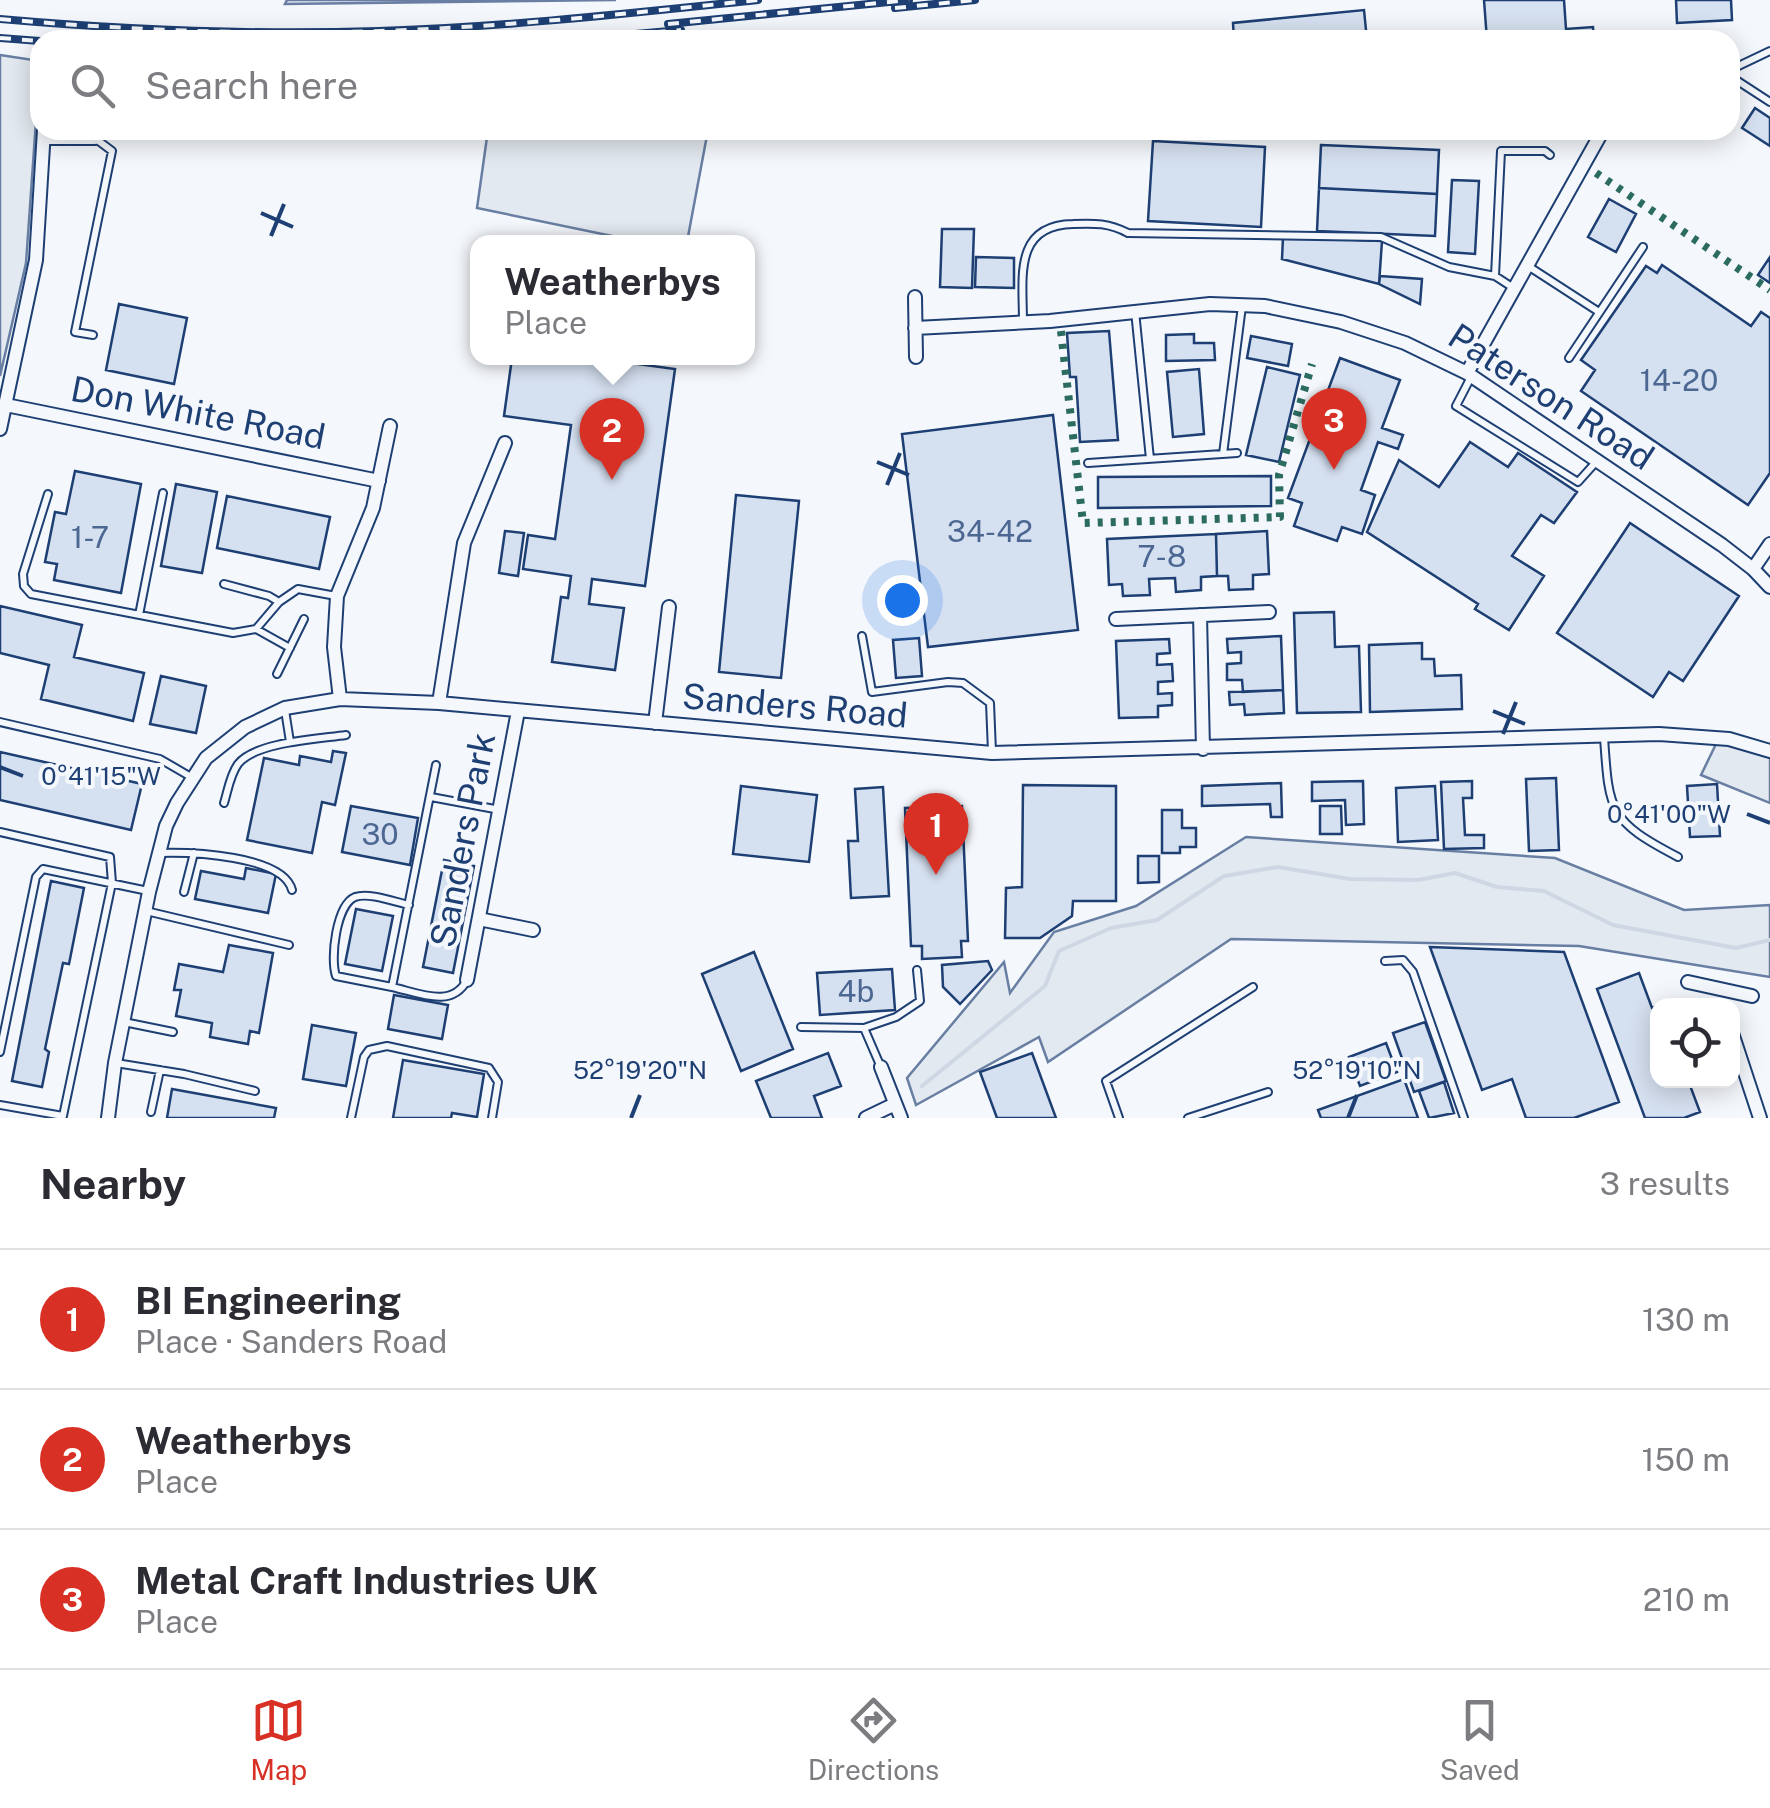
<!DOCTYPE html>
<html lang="en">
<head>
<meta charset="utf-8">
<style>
	body { margin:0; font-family:"Public Sans",sans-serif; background:#f7f7f7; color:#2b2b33 }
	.controls { position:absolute; right:30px; bottom:30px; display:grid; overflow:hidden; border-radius:20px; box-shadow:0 5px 25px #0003 }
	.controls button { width:90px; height:90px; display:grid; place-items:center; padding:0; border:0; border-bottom:2px solid #e1e1e2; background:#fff; color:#2b2b33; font:50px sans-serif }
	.you { position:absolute; left:902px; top:600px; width:35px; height:35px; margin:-25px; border:8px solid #fff; border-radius:50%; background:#1a73e8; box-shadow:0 0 0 15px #1a73e833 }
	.badge { display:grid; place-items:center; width:65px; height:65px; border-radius:50%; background:#d93025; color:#fff; font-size:32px; font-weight:700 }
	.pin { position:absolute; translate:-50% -82px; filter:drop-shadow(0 2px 5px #0008) }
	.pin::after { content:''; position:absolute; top:52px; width:35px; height:30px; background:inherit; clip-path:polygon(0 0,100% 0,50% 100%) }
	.popup { position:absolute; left:470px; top:235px; width:285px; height:130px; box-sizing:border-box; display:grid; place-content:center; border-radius:20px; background:#fff; filter:drop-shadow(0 2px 8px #0005); font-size:32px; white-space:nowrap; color:#7c7c81 }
	.popup b { font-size:38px; color:#2b2b33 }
	.popup::after { content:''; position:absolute; left:50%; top:100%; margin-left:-20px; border:20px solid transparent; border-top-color:#fff }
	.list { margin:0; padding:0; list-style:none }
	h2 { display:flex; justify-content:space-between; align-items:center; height:130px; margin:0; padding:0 40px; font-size:42px }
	h2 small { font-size:32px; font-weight:400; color:#7c7c81 }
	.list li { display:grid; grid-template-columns:65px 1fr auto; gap:30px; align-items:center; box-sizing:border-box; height:140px; padding:0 40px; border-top:2px solid #e1e1e2 }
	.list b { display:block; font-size:38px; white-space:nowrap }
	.list p { margin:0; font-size:32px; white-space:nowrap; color:#7c7c81 }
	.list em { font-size:32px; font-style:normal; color:#7c7c81 }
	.icon { flex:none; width:55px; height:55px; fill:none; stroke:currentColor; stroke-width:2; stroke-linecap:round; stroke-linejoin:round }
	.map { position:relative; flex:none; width:1770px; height:1118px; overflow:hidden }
	.search { position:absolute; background:#fff; box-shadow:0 5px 25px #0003; left:30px; right:30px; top:30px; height:110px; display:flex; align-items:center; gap:25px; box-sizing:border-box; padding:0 35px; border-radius:30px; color:#7c7c81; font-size:38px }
	.sheet { height:550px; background:#fff }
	nav { display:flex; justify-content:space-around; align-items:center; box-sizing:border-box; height:140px; border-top:2px solid #e1e1e2; background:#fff; font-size:28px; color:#7c7c81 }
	nav a { display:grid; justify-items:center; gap:5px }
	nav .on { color:#d93025 }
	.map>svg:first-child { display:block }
</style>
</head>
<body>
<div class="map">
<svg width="1770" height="1118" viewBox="0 0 1770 1118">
	<rect width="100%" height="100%" fill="#f4f7fb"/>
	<path fill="#e3e9f0" stroke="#687fa3" stroke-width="2.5" d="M287,0H616L285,4Z
		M0,55L40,61V64L26,263L0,376Z
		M488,130H708L687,242H641L477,208Z
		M1729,739L1770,751V803L1701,775L1716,744Z
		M1246,837L1555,858L1684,910L1770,905V977L1579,946L1231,939L1048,1062L1039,1037L916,1105L907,1078L1004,962L1010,993L1054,932L1136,906Z"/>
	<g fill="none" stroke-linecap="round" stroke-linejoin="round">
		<path stroke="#cfd7e4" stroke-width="4" d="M922,1086L1045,986L1059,951L1111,928L1157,920L1224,876L1278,867L1350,879L1418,880L1455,873L1497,887L1544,891L1613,925L1736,948L1770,940"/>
	</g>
	<path fill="#d5e0f0" stroke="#1d3f73" stroke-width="2.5" d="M1484,0H1564L1566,29L1593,27L1594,39L1487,40Z
		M1676,0H1731L1732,20L1677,23Z
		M1364,10L1367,40H1234L1233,23Z
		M1755,108L1770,118V146L1742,128Z
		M1153,141L1265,147L1261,227L1148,221Z
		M1321,145L1439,150L1437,194L1319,188Z
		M1452,180L1479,181L1475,254L1448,252Z
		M1319,188L1437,194L1435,236L1317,231Z
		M1609,199L1636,214L1616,252L1588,237Z
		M942,229H974L972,288L940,287Z
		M1283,237L1382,241L1379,284L1282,259Z
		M976,257L1014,258V288L975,287Z
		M1770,257V283L1758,275Z
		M1662,265L1751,326L1761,312L1770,318V473L1748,505L1581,391L1595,370L1581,360L1646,266L1657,273Z
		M1380,276L1422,279L1420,304L1379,284Z
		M119,304L187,318L174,384L106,370Z
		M1109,331L1118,440L1080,442L1076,377H1070L1067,333Z
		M1194,334V343H1214L1215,360L1166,361V335Z
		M1251,336L1292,344L1288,366L1247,358Z
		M512,358H593L675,369L645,586L592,579L589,604L624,608L615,670L552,662L561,597L568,598L571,576L523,569L528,535L555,539L571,425L504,416Z
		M1340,358L1400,380L1382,428L1403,435L1398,449L1378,442L1361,490L1375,495L1362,534L1342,527L1337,541L1294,526L1302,503L1288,498Z
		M1267,367L1300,375L1279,462L1246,455Z
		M1199,369L1204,434L1173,437L1167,372Z
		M1053,415L1078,630L928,647L902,434Z
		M1470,442L1508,467L1518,453L1577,492L1554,523L1541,515L1512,556L1544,576L1509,630L1475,609L1478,604L1367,532L1399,460L1439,487Z
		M75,471L141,484L121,593L54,580L57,564L45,562L55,512L66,514Z
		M1271,476V506L1098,508V477Z
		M176,484L217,492L202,573L161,566Z
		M736,495L799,501L781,678L719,672Z
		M227,496L330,517L319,569L217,548Z
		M1630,523L1739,596L1683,681L1669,672L1653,697L1557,633Z
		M505,531L524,533L518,576L499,573Z
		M1267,531L1269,574L1253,575V589L1229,590L1228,576H1217L1216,534Z
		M1216,534L1217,576L1201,577V590L1176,592L1175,578L1149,579L1150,595L1123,596L1122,584L1109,585L1107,539Z
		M0,606L82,625L74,657L144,673L133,721L41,699L49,665L0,653Z
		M1334,612L1335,647L1359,646L1361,712L1297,713L1294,613Z
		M1281,636L1283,690L1243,692L1242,680H1227V664L1241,663V652L1228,653L1227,639Z
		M919,638L922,676L896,678L893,640Z
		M1169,639L1170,653L1157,654V665L1172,664L1173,681L1158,682V694L1172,693V705L1158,706V717L1119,718L1116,641Z
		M1422,643V659H1434L1435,676L1461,675L1462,709L1370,712L1369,645Z
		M161,676L206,686L196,733L150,724Z
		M1283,690L1284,713L1245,715L1244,704L1230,705L1229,692Z
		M333,751L346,753L335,805L322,802L312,853L247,840L264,758L299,765L300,756L331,762Z
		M0,752L142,784L131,830L0,800Z
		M1556,778L1559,850L1529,851L1526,779Z
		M1363,781L1364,824L1346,825L1345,800L1312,801V782Z
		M1472,781V798H1463L1465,835H1484V848L1444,849L1441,782Z
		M1281,783L1282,817H1271L1270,804L1202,806V786Z
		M1717,784L1720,836L1690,837L1687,786Z
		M1023,785L1116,786V901H1073L1072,916L1040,938H1005L1006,888L1022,887Z
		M741,786L817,795L809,862L733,854Z
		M1435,786L1438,840L1398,842L1396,788Z
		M883,787L889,896L851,898L848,841H858L855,789Z
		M351,806L418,818L410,865L342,852Z
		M962,806L968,941H961L962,957L922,959V946H911L905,808Z
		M1320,806H1341L1342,834H1320Z
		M1162,810H1182V828H1196V847H1180V853H1162Z
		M1138,856H1159V882L1138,883Z
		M444,860L474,866L453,973L423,967Z
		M246,868L276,874L268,913L195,899L201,871L244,879Z
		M51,881L84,888L69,964L63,963L45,1049L49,1052L42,1087L12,1081Z
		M356,909L393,916L382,971L345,964Z
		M229,945L273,953L259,1033L250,1031L248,1044L210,1037L212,1023L176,1016L181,990H174L179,964L223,972Z
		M1430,947L1564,952L1619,1102L1574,1118H1526L1512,1079L1482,1090Z
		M754,952L793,1049L741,1071L702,974Z
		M988,961L992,970L960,1004L943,987L942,965Z
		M892,969L895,1010L820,1015L817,973Z
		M1639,973L1652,1008L1658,1006V1080H1688L1700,1112L1684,1118H1645L1597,989Z
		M394,995L448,1005L442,1039L388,1029Z
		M1425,1022L1446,1081L1414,1092L1393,1033Z
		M312,1025L356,1033L346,1086L303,1079Z
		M1386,1043L1397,1072L1360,1086L1349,1057Z
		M828,1053L841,1086L814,1096L822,1118H771L756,1081Z
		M1032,1053L1056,1118H997L980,1072Z
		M403,1060L484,1074L477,1117L452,1113L451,1118H393Z
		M1404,1079L1418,1118H1321L1318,1110Z
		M1444,1082L1454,1113L1429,1118L1419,1091Z
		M172,1089L276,1108L274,1118H167Z"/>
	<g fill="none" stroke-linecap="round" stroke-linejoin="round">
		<defs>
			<path id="lane" d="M1730,70L1770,51
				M1730,76L1770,102
				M1528,266L1599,312
				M1495,276L1501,151H1545L1550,155
				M1135,311L1150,459
				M1023,322C1023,278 1013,225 1073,224C1095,223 1109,223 1128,233L1381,237L1449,267L1495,276L1512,287
				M93,335L75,332L112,151L96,139
				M1569,358L1643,247
				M1471,377L1456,406L1578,482L1596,462
				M1223,454L1242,306
				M1088,463L1237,453
				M48,494L23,574L24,586L31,594L233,633L256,629L279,602L298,589L336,596
				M224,584L269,596L279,602
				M139,615L163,493
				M256,629L290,648
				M862,636L872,692L948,682L963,683L990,703L992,752
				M277,674L304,619
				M285,710L290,742
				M0,722L160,759L191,777
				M1604,737C1609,812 1609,821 1678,857
				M436,765L392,987C419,993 452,1009 467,980
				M431,797L500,810
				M224,803C228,790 230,775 238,764C255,742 318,739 346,735
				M0,832L110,857L112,883L63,1116L0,1105
				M159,853C190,852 283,855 292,890
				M184,892L194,853
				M146,911L289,945
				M1385,961L1403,960L1413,972L1464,1118
				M392,987L336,976C330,959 336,905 355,897C369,892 395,902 409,905
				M124,1022L173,1032
				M801,1027L864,1028L880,1065
				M864,1028L896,1017L920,1001L917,970
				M0,1052L36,877L43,869L148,891
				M116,1063L184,1074L255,1091
				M151,1112L160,1070
				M351,1118L364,1057L369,1050L387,1046L489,1068L498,1082L492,1118
				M1119,1118L1106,1081L1253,987
				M1188,1118L1268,1092"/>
			<path id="street" d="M44,138H95
				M915,297L916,357
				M915,328L1050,321L1210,304L1265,306L1341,322L1405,343L1467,373L1722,545L1753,569L1770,587
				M1467,373L1603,130
				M6,405L379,481
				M0,429L36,260L44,130
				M1753,569L1770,544
				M1200,615L1203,749
				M1116,619L1269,612
				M340,699L334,647L337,596L373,508L390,426
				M439,703L464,543L505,443
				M655,723L669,607
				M479,919L533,930
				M467,980L518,711
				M1688,982L1752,996
				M1732,1033L1760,1118
				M881,1067L901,1118
				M108,1118L115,1063L149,892L166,826L177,803L206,758L245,727L285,708L340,699L439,703L992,753L1659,734L1729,739L1770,751
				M866,1118L895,1104"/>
		</defs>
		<use href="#lane" stroke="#1d3f73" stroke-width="10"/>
		<use href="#street" stroke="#1d3f73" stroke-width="16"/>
		<use href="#lane" stroke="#f4f7fb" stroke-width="6"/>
		<use href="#street" stroke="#f4f7fb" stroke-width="12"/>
		<defs>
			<path id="rail" d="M895,8L975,0
				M0,19C126,30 253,35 379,31C506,27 632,13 758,0
				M668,24L909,0
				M0,38L40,41
				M567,40L681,30"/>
		</defs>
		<use href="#rail" stroke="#1d3f73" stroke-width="8"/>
		<use href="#rail" stroke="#f4f7fb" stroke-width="4" stroke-dasharray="11" stroke-linecap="butt"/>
		<path stroke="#2c6c60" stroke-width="8" stroke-dasharray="5 8" stroke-linecap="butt" d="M1596,173L1770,290
			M1061,331L1083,523L1280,517L1279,475L1312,364"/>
	</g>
	<path fill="none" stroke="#1d3f73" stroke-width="4" d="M261,213L293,227M271,236L284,204M877,462L909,475M887,485L900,453M1493,711L1525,724M1503,734L1516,702M0,767L23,776M1747,814L1770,823M631,1118L640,1095M1348,1118L1357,1095"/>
	<g text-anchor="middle" stroke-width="8" stroke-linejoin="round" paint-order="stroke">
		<g font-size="30" fill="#4b6792">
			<text x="1679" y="391">14-20</text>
			<text x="990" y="542">34-42</text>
			<text x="90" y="548">1-7</text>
			<text x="1162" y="567">7-8</text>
			<text x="380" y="845">30</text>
			<text x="856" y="1002">4b</text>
		</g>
		<g font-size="35" fill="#1d3f73" stroke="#f4f7fb">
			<text transform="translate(1551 397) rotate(33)" y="12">Paterson Road</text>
			<text transform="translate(198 413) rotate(11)" y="12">Don White Road</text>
			<text transform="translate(795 706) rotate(5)" y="12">Sanders Road</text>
			<text transform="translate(463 840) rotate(-79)" y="12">Sanders Park</text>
		</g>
	</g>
	<g font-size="25" text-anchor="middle" fill="#1d3f73" stroke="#f4f7fb" stroke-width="8" stroke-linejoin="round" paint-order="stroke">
		<text x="101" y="785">0°41'15"W</text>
		<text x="1669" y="823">0°41'00"W</text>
		<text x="640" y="1079">52°19'20"N</text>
		<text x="1357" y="1079">52°19'10"N</text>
	</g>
</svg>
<div class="controls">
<button><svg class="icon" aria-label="locate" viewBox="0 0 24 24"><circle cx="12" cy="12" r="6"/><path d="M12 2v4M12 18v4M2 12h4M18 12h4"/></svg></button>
</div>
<div class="you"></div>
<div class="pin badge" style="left:936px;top:875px">1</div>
<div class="pin badge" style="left:612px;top:480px">2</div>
<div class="popup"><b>Weatherbys</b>Place</div>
<div class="pin badge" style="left:1334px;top:470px">3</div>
<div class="search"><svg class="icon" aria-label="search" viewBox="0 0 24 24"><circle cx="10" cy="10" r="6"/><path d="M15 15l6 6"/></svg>Search here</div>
</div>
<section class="sheet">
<h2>Nearby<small>3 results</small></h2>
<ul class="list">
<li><span class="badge">1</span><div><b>BI Engineering</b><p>Place · Sanders Road</p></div><em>130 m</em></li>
<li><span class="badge">2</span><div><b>Weatherbys</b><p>Place</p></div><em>150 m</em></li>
<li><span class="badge">3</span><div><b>Metal Craft Industries UK</b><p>Place</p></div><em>210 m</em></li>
</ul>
</section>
<nav>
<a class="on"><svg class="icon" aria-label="map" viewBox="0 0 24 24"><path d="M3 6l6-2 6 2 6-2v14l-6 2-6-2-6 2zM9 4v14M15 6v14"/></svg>Map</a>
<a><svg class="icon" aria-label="directions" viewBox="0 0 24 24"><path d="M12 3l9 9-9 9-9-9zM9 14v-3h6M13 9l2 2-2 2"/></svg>Directions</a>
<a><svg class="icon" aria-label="saved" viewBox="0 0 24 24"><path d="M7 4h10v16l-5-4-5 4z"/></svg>Saved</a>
</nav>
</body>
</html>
